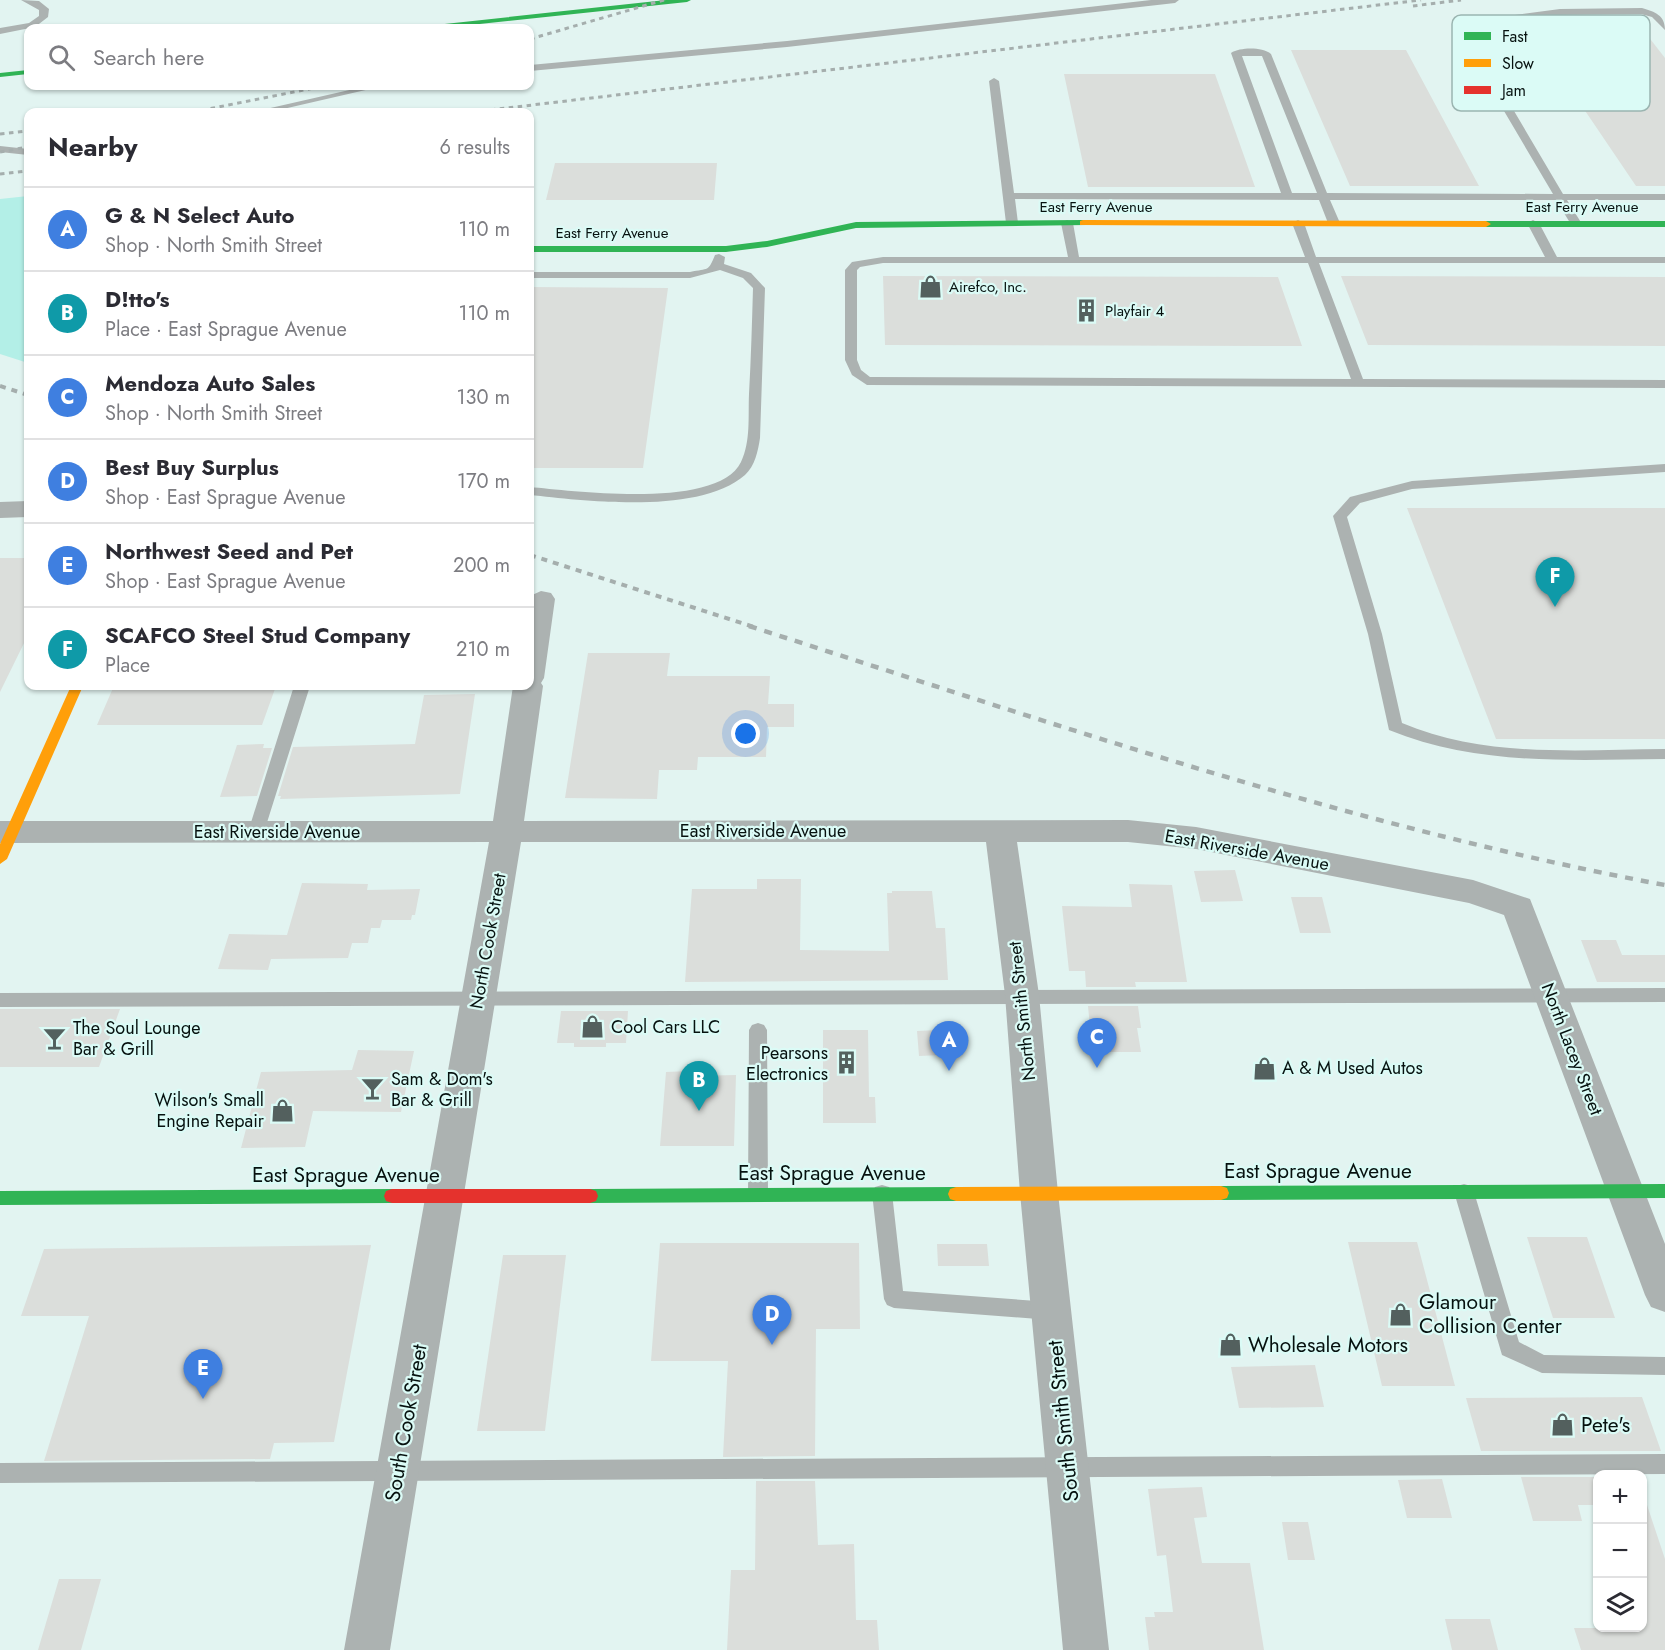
<!DOCTYPE html>
<html lang="en">
<head>
<meta charset="utf-8">
<style>
	body { margin:0; font-family:Jost,sans-serif; background:#f2f2f3; color:#2b2b33 }
	.controls { position:absolute; right:18px; bottom:18px; display:grid; overflow:hidden; border-radius:12px; box-shadow:0 2px 4px #0004 }
	.controls button { width:54px; height:54px; display:grid; place-items:center; padding:0; border:0; border-bottom:2px solid #e1e1e2; background:#fff; color:#2b2b33; font:30px sans-serif }
	.you { position:absolute; left:746px; top:734px; width:21px; height:21px; margin:-15px; border:4px solid #fff; border-radius:50%; background:#1a73e8; box-shadow:0 0 0 9px #1a73e833 }
	.badge { display:grid; place-items:center; width:39px; height:39px; border-radius:50%; background:#53605e; color:#fff; font-size:20px; font-weight:700 }
	.pin { position:absolute; translate:-50% -50px; filter:drop-shadow(0 2px 3px #0008) }
	.pin::after { content:''; position:absolute; top:32px; width:21px; height:18px; background:inherit; clip-path:polygon(0 0,100% 0,50% 100%) }
	.list { margin:0; padding:0; list-style:none }
	h2 { display:flex; justify-content:space-between; align-items:center; height:78px; margin:0; padding:0 24px; font-size:26px }
	h2 small { font-size:20px; font-weight:400; color:#7c7c81 }
	.list li { display:grid; grid-template-columns:39px 1fr auto; gap:18px; align-items:center; box-sizing:border-box; height:84px; padding:0 24px; border-top:2px solid #e1e1e2 }
	.list b { display:block; font-size:22px; white-space:nowrap }
	.list p { margin:0; font-size:20px; white-space:nowrap; color:#7c7c81 }
	.list em { font-size:20px; font-style:normal; color:#7c7c81 }
	.icon { flex:none; width:33px; height:33px; fill:none; stroke:currentColor; stroke-width:2; stroke-linecap:round; stroke-linejoin:round }
	.map { position:relative; flex:none; width:1665px; height:1650px; overflow:hidden }
	.search { position:absolute; background:#fff; box-shadow:0 2px 4px #0004; left:24px; top:24px; width:510px; height:66px; display:flex; align-items:center; gap:15px; box-sizing:border-box; padding:0 21px; border-radius:12px; color:#7c7c81; font-size:22px }
	.panel { position:absolute; background:#fff; box-shadow:0 2px 4px #0004; left:24px; top:108px; width:510px; height:582px; border-radius:12px }
	.map>svg:first-child { display:block }
</style>
</head>
<body>
<div class="map">
<svg width="1665" height="1650" viewBox="0 0 1665 1650">
	<rect width="100%" height="100%" fill="#e2f4f1"/>
	<path fill="#b3efe7" d="M28,196V363L0,354V199Z"/>
	<path fill="#dbdedb" d="M1525,22H1637L1665,58V186H1636Z
		M1291,50H1406L1479,186H1350Z
		M1064,74H1215L1255,187H1088Z
		M555,163H717L714,200H546Z
		M883,276L1278,277L1302,346L885,345Z
		M1341,276L1665,277V346L1368,345Z
		M530,287L668,288L643,468H530Z
		M1407,508H1665V739H1496Z
		M0,558H28V635L0,692Z
		M588,653H670L667,676H770L768,704H794V727H767L766,757H698L697,770H659L657,799L565,798Z
		M234,686H276L262,725H97L113,688H233Z
		M475,694L460,794L280,799L281,796H278L293,747L415,744L424,695Z
		M264,744L263,748H272L257,796L220,797L237,745Z
		M1235,870L1243,901L1201,902L1194,871Z
		M757,879H801L800,950L889,951L887,893H892V891H932L936,928H945L948,980L685,982L692,889H757Z
		M302,883L368,884L367,890L420,889L415,915H412L411,920H382L380,928H371L368,943H352L348,958L271,959L268,970L218,969L229,934L287,935Z
		M1129,884L1172,885L1187,982H1135L1136,987H1086L1085,971H1069L1062,906L1132,907Z
		M1291,897H1322L1331,933H1300Z
		M1581,940H1616L1622,955H1665V982H1597Z
		M1088,1006H1138L1141,1028H1137L1141,1052H1109L1105,1028L1090,1027Z
		M0,1009H120L99,1067H0Z
		M561,1011H628L626,1043H606V1047H574V1043H557Z
		M823,1030H868L869,1097H875L876,1123H823Z
		M940,1030L942,1055L919,1056L917,1031Z
		M358,1050L414,1051L401,1112L313,1111L305,1147L241,1148L261,1072L352,1070Z
		M689,1071V1076L736,1075L734,1146H660L666,1072Z
		M1527,1237H1587L1615,1318H1553Z
		M1348,1242H1417L1455,1386H1382Z
		M660,1243H859L860,1329H816L815,1456L723,1457L728,1361H651Z
		M937,1244H987L989,1266H938Z
		M371,1245L334,1442L274,1443L270,1459L44,1461L89,1316H21L44,1249Z
		M503,1255H566L545,1431H477Z
		M1315,1365L1324,1407L1239,1408L1231,1367Z
		M1642,1397L1661,1451H1481L1466,1398Z
		M1521,1477H1598V1505H1578L1582,1521H1533Z
		M1442,1479L1452,1518H1407L1398,1480Z
		M756,1481H815L818,1545L854,1544L856,1620H877L879,1650H727L731,1570H755Z
		M1202,1487L1207,1517L1194,1518L1202,1563H1250L1264,1650H1149L1145,1617H1155L1154,1612H1173L1166,1555L1157,1556L1148,1489Z
		M1647,1505L1665,1559V1650H1581L1574,1628H1642V1506Z
		M1282,1522H1308L1315,1560H1288Z
		M59,1579H101L81,1650H38Z
		M1445,1619H1490L1498,1650H1452Z"/>
	<g fill="none" stroke-linecap="round" stroke-linejoin="round">
		<path fill="#acb2b1" fill-rule="evenodd" d="M21,0L39,1L49,9L48,17L35,27L0,34V28L29,23L39,16V10Z
			M1151,0H1179L1175,3L787,47L530,71V65L787,41Z
			M1642,8C1655,12 1665,15 1665,30L1652,17L1641,14L1560,15L1465,28L1563,194H1665V200H1567L1582,224L1576,227L1572,226L1556,200H1330L1340,223L1334,226L1328,223L1319,200L1015,199L1018,223L1012,226L1006,223L989,81L994,78L999,81L1014,193H1281L1231,53C1241,47 1262,47 1271,54L1327,193L1553,194L1455,28L1463,22L1560,9ZM1242,56H1262L1317,193H1292Z
			M367,86H383L270,112H253Z
			M0,146L28,149V155L0,152Z
			M1067,220L1073,223L1079,257H1305L1292,223L1298,220L1304,223L1316,257H1545L1527,223L1533,220L1539,223L1557,257H1665V263H1319L1363,379L1665,380V388L867,385L852,375L845,360V270L852,262L883,257H1068L1061,223ZM883,263H1308L1351,379L870,377L861,370L857,360V270L860,267Z
			M719,254L725,257L724,264L751,273L765,288L760,438C758,451 755,466 745,475C699,515 587,501 530,495V487C574,491 718,510 741,462C751,441 748,416 749,394C751,358 752,323 753,288L743,278L720,270L690,278H530V272H690C709,268 708,272 715,255Z
			M1665,464V472L1412,489L1360,503L1347,517L1382,634L1402,723C1484,758 1578,750 1665,749V759C1572,760 1477,766 1389,730L1368,634L1333,516L1350,497L1412,481Z
			M294,686H310L264,832L262,836H250L248,832Z
			M1665,988V1002L0,1007V993Z
			M758,1023L764,1025L767,1030L768,1194L765,1200L758,1202L751,1200L748,1194L749,1030L752,1025Z
			M1464,1184L1471,1186L1474,1192L1519,1342L1544,1355L1665,1357V1375L1542,1373L1502,1355L1454,1192L1457,1186Z
			M882,1185L889,1187L892,1193L903,1291L1051,1302L1058,1305L1061,1311L1058,1317L1051,1320L894,1308L887,1305L884,1299L872,1193L875,1187Z
			M1665,1454V1474L0,1483V1463Z"/>
		<path fill="#acb2b1" fill-rule="evenodd" d="M28,501V517L0,518V502Z
			M541,591L551,593L555,599L544,678L541,683L543,686L524,821L1128,820L1196,827L1473,880L1530,899L1665,1244V1312L1651,1307L1645,1295L1504,915L1469,903L1196,849L1128,842H1017L1039,995L1058,1193L1109,1650H1063L1020,1193L1005,995L986,842H521L390,1650H344L489,842L0,843V821H493L513,686H530V596Z"/>
		<path fill="#30b455" fill-rule="evenodd" d="M666,0H691L687,2L442,28H422L426,26Z
			M28,70V74L0,77V73Z
			M1083,220L1086,221V225L856,228L767,247L726,252H530V246H726L767,241L856,222Z
			M1665,221V227H1486L1481,224L1486,221Z
			M1665,1184V1198L1221,1200L1215,1198L1213,1193L1215,1188L1221,1186Z
			M956,1187L962,1189L964,1194L962,1199L956,1201L590,1203L584,1201L582,1196L584,1191L590,1189Z
			M392,1189L398,1191L400,1196L398,1201L392,1203L0,1205V1191Z"/>
		<path fill="#ff9f0a" fill-rule="evenodd" d="M1083,220L1486,221L1491,224L1486,227L1080,225V221Z
			M71,686H83L7,859L0,864V844Z
			M1221,1186L1227,1188L1229,1193L1227,1198L1221,1200L956,1201L950,1199L948,1194L950,1189L956,1187Z"/>
		<path fill="#e5322d" fill-rule="evenodd" d="M392,1189H590L596,1191L598,1196L596,1201L590,1203H392L386,1201L384,1196L386,1191Z"/>
		<path stroke="#a5aead" stroke-width="3" stroke-dasharray="4.5 4.5" stroke-linecap="butt" d="M1413,6L1461,0
			M530,39L664,0
			M193,112L324,86
			M473,112L1421,0
			M0,134L28,131
			M0,152L28,147
			M0,174L28,171"/>
		<path stroke="#a5aead" stroke-width="4" stroke-dasharray="6 6" stroke-linecap="butt" d="M0,386L28,395
			M530,555L754,627"/>
		<path stroke="#a5aead" stroke-width="4.5" stroke-dasharray="8 8" stroke-linecap="butt" d="M749,626C1052,723 1352,827 1665,885"/>
	</g>
	<defs>
		<symbol id="shop-bare" viewBox="-9 -9 18 18"><path d="M-5-2.5h2.3a2.7 3.5 0 0 1 5.4 0H5L5.5 6h-11ZM-1.5-2.5h3a1.5 2.3 0 0 0-3 0Z" fill="#53605e" stroke="#dbfbf6" stroke-width="2.5" paint-order="stroke"/></symbol>
		<symbol id="building-bare" viewBox="-9 -9 18 18"><path d="M-4-6H4V6H1V3H-1V6H-4ZM-2.5-4.3h1.7v1.8h-1.7ZM.8-4.3h1.7v1.8H.8ZM-2.5-1h1.7V.8h-1.7ZM.8-1h1.7V.8H.8Z" fill="#53605e" stroke="#dbfbf6" stroke-width="2.5" paint-order="stroke"/></symbol>
		<symbol id="bar-bare" viewBox="-9 -9 18 18"><path d="M-6-5H6L.8 .8V4.5H3.5V6h-7V4.5H-.8V.8Z" fill="#53605e" stroke="#dbfbf6" stroke-width="2.5" paint-order="stroke"/></symbol>
	</defs>
	<g fill-rule="evenodd">
		<use href="#shop-bare" x="914" y="270" width="33" height="33"/>
		<use href="#building-bare" x="1070" y="294" width="33" height="33"/>
		<use href="#shop-bare" x="576" y="1010" width="33" height="33"/>
		<use href="#bar-bare" x="38" y="1022" width="33" height="33"/>
		<use href="#building-bare" x="830" y="1046" width="33" height="33"/>
		<use href="#shop-bare" x="1248" y="1052" width="33" height="33"/>
		<use href="#bar-bare" x="356" y="1072" width="33" height="33"/>
		<use href="#shop-bare" x="266" y="1094" width="33" height="33"/>
		<use href="#shop-bare" x="1384" y="1298" width="33" height="33"/>
		<use href="#shop-bare" x="1214" y="1328" width="33" height="33"/>
		<use href="#shop-bare" x="1546" y="1408" width="33" height="33"/>
	</g>
	<g text-anchor="middle" stroke-width="4.5" stroke-linejoin="round" paint-order="stroke">
		<g font-size="15" fill="#06110f" stroke="#dbfbf6">
			<text x="1096" y="212">East Ferry Avenue</text>
			<text x="1582" y="212">East Ferry Avenue</text>
			<text x="612" y="238">East Ferry Avenue</text>
		</g>
		<g font-size="15" fill="#06110f" stroke="#dbfbf6" text-anchor="start">
			<text x="949" y="292">Airefco, Inc.</text>
			<text x="1105" y="316">Playfair 4</text>
		</g>
		<g font-size="18" fill="#06110f" stroke="#dbfbf6">
			<text x="763" y="837">East Riverside Avenue</text>
			<text x="277" y="838">East Riverside Avenue</text>
			<text transform="translate(1247 850) rotate(10)" y="6">East Riverside Avenue</text>
			<text transform="translate(488 941) rotate(-80)" y="6">North Cook Street</text>
			<text transform="translate(1022 1011) rotate(-96)" y="6">North Smith Street</text>
			<text transform="translate(1572 1049) rotate(69)" y="6">North Lacey Street</text>
		</g>
		<g font-size="18" fill="#06110f" stroke="#dbfbf6" text-anchor="start">
			<text x="611" y="1033">Cool Cars LLC</text>
			<text x="73" y="1034">The Soul Lounge<tspan x="73" dy="21">Bar &amp; Grill</tspan></text>
			<text x="828" y="1059" text-anchor="end">Pearsons<tspan x="828" dy="21">Electronics</tspan></text>
			<text x="1282" y="1074">A &amp; M Used Autos</text>
			<text x="391" y="1085">Sam &amp; Dom's<tspan x="391" dy="21">Bar &amp; Grill</tspan></text>
			<text x="264" y="1106" text-anchor="end">Wilson's Small<tspan x="264" dy="21">Engine Repair</tspan></text>
		</g>
		<g font-size="21" fill="#06110f" stroke="#dbfbf6">
			<text x="1318" y="1178">East Sprague Avenue</text>
			<text x="832" y="1180">East Sprague Avenue</text>
			<text x="346" y="1182">East Sprague Avenue</text>
			<text transform="translate(1063 1421) rotate(-96)" y="7">South Smith Street</text>
			<text transform="translate(406 1423) rotate(-80)" y="7">South Cook Street</text>
		</g>
		<g font-size="21" fill="#06110f" stroke="#dbfbf6" text-anchor="start">
			<text x="1419" y="1309">Glamour<tspan x="1419" dy="24">Collision Center</tspan></text>
			<text x="1248" y="1352">Wholesale Motors</text>
			<text x="1581" y="1432">Pete's</text>
		</g>
	</g>
	<rect x="1452" y="15" width="198" height="96" rx="9" fill="#dbfbf6" stroke="#9bb5b1" stroke-width="1.5"/>
	<rect x="1464" y="32" width="27" height="8" fill="#30b455"/>
	<rect x="1464" y="59" width="27" height="8" fill="#ff9f0a"/>
	<rect x="1464" y="86" width="27" height="8" fill="#e5322d"/>
	<g font-size="16" fill="#06110f">
		<text x="1502" y="42">Fast</text>
		<text x="1502" y="69">Slow</text>
		<text x="1502" y="96">Jam</text>
	</g>
</svg>
<div class="controls">
<button>+</button>
<button>−</button>
<button><svg class="icon" aria-label="layers" viewBox="0 0 24 24"><path d="M12 4l9 5-9 5-9-5zM3 14l9 5 9-5"/></svg></button>
</div>
<div class="you"></div>
<div class="pin badge" style="left:949px;top:1071px;background:#3f7fe0">A</div>
<div class="pin badge" style="left:699px;top:1111px;background:#0f9aa8">B</div>
<div class="pin badge" style="left:1097px;top:1068px;background:#3f7fe0">C</div>
<div class="pin badge" style="left:772px;top:1345px;background:#3f7fe0">D</div>
<div class="pin badge" style="left:203px;top:1399px;background:#3f7fe0">E</div>
<div class="pin badge" style="left:1555px;top:607px;background:#0f9aa8">F</div>
<div class="search"><svg class="icon" aria-label="search" viewBox="0 0 24 24"><circle cx="10" cy="10" r="6"/><path d="M15 15l6 6"/></svg>Search here</div>
<section class="panel">
<h2>Nearby<small>6 results</small></h2>
<ul class="list">
<li><span class="badge" style="background:#3f7fe0">A</span><div><b>G &amp; N Select Auto</b><p>Shop · North Smith Street</p></div><em>110 m</em></li>
<li><span class="badge" style="background:#0f9aa8">B</span><div><b>D!tto's</b><p>Place · East Sprague Avenue</p></div><em>110 m</em></li>
<li><span class="badge" style="background:#3f7fe0">C</span><div><b>Mendoza Auto Sales</b><p>Shop · North Smith Street</p></div><em>130 m</em></li>
<li><span class="badge" style="background:#3f7fe0">D</span><div><b>Best Buy Surplus</b><p>Shop · East Sprague Avenue</p></div><em>170 m</em></li>
<li><span class="badge" style="background:#3f7fe0">E</span><div><b>Northwest Seed and Pet</b><p>Shop · East Sprague Avenue</p></div><em>200 m</em></li>
<li><span class="badge" style="background:#0f9aa8">F</span><div><b>SCAFCO Steel Stud Company</b><p>Place</p></div><em>210 m</em></li>
</ul>
</section>
</div>
</body>
</html>
